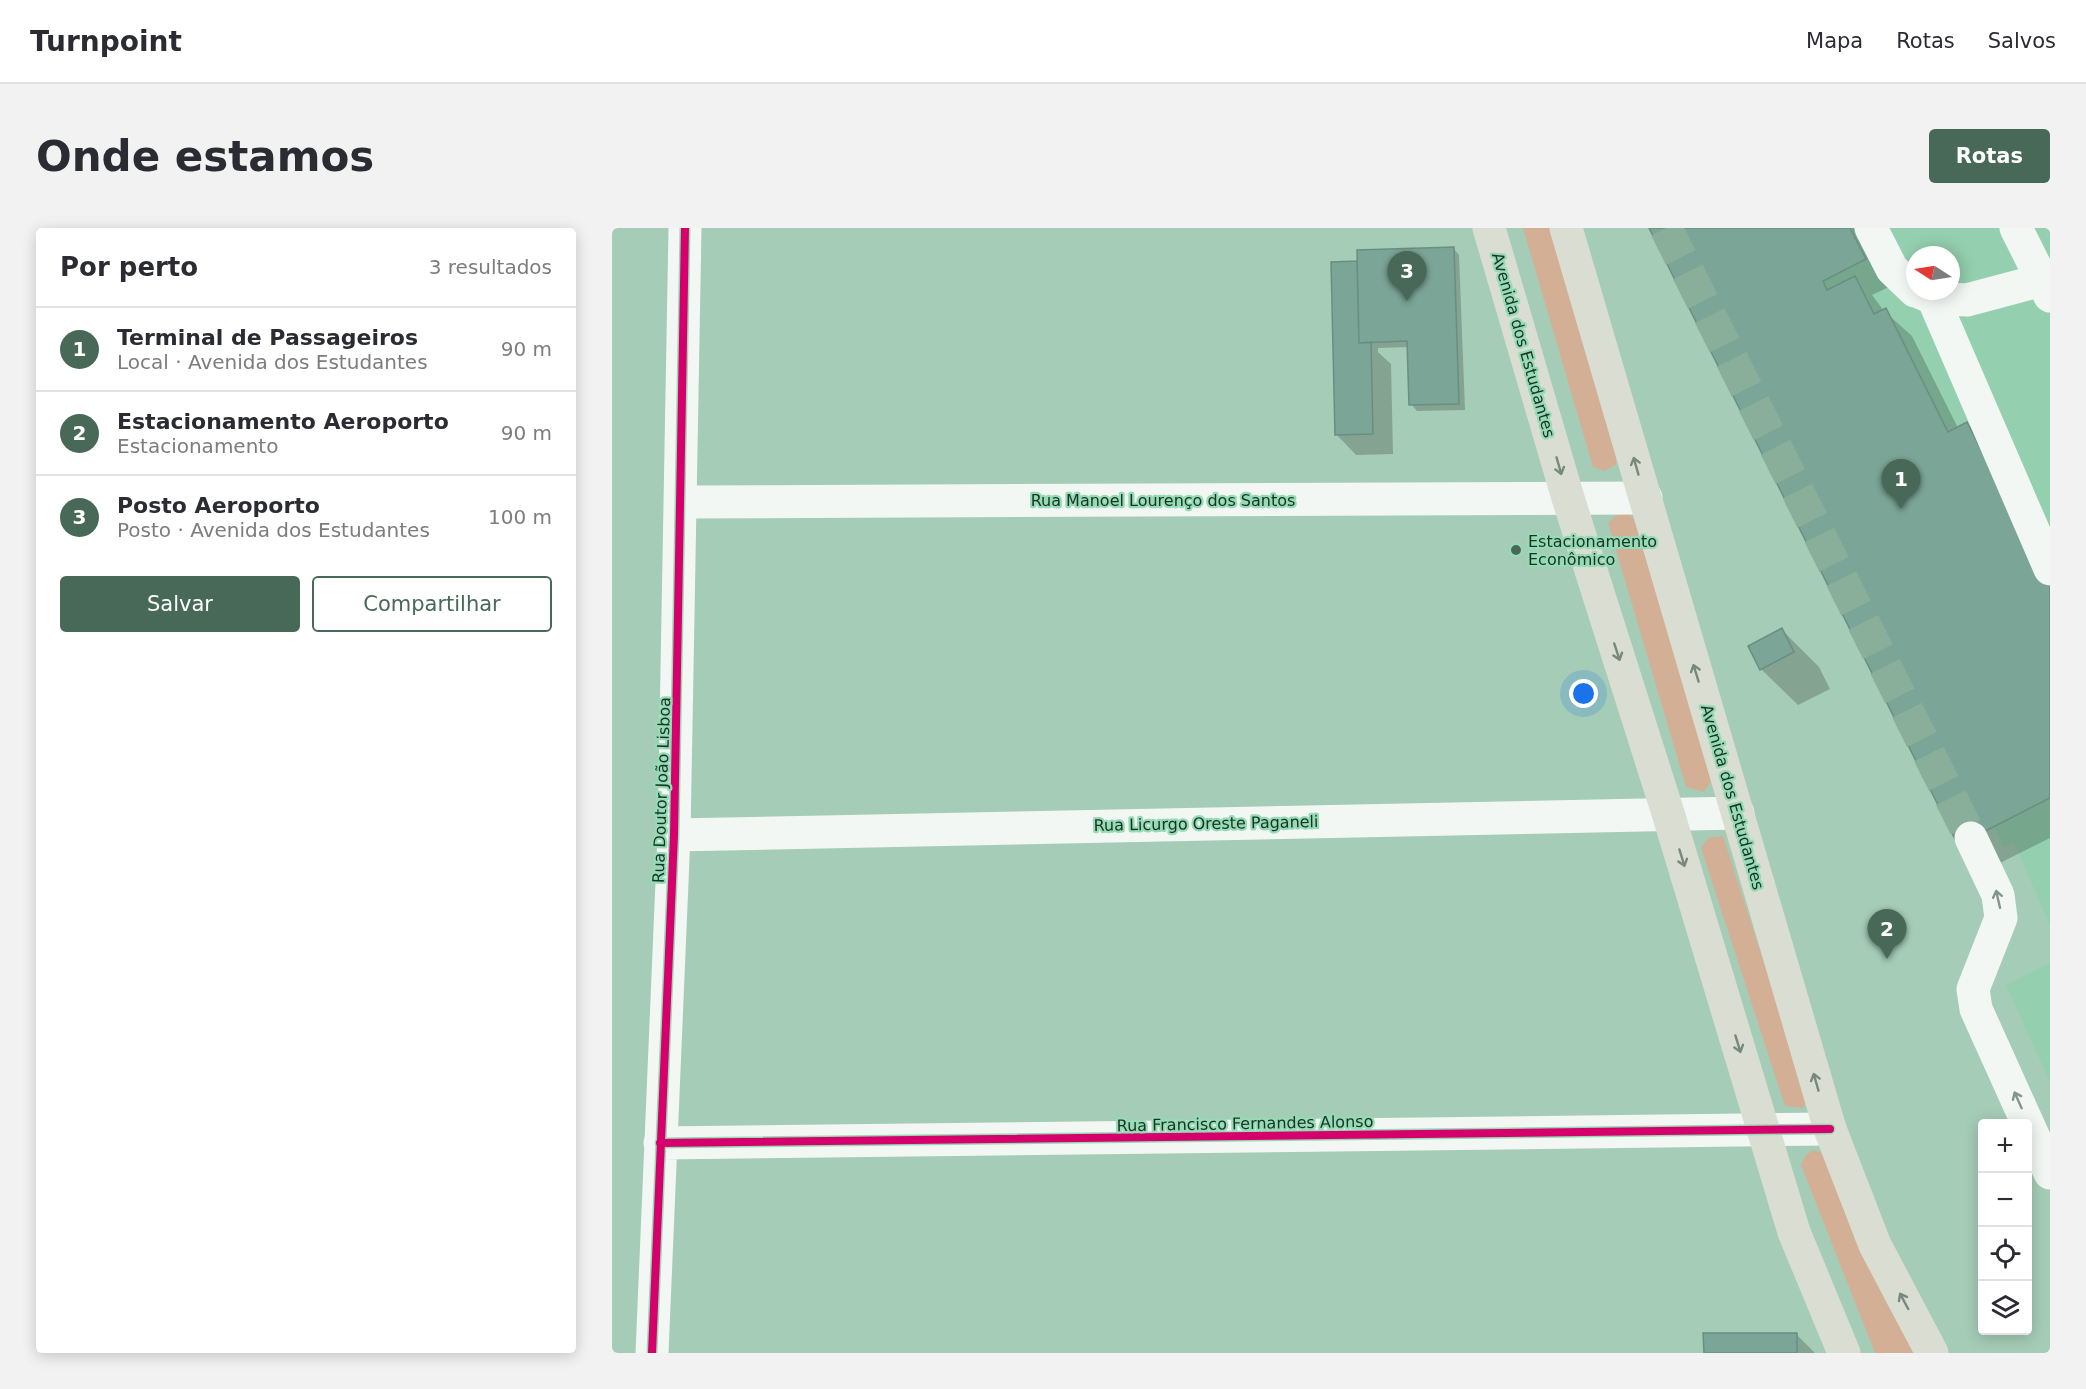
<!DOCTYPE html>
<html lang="pt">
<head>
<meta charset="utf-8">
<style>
	body { margin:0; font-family:"DejaVu Sans",sans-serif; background:#f2f2f3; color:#2b2b33 }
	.controls { position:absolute; right:18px; bottom:18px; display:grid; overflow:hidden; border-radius:6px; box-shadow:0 3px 15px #0003 }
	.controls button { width:54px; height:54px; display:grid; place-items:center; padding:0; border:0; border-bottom:2px solid #e1e1e2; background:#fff; color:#2b2b33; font:30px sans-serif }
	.compass { position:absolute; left:1294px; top:18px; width:54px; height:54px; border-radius:50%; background:#fff; box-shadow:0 3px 15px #0003; rotate:282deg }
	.you { position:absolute; left:972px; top:466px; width:21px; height:21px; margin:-15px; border:4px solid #fff; border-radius:50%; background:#1a73e8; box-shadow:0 0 0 9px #1a73e833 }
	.badge { display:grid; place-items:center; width:39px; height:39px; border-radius:50%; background:#496958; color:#fff; font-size:20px; font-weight:700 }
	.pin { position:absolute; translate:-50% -50px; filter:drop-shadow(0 2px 3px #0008) }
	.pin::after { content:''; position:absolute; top:32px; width:21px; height:18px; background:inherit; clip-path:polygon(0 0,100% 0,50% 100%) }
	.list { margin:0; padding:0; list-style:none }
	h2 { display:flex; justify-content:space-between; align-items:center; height:78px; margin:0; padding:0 24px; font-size:26px }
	h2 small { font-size:20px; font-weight:400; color:#7c7c81 }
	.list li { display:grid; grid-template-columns:39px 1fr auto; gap:18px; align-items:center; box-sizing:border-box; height:84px; padding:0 24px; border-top:2px solid #e1e1e2 }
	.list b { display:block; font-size:22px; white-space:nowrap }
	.list p { margin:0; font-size:20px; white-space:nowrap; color:#7c7c81 }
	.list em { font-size:20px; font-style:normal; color:#7c7c81 }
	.actions { display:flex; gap:12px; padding:18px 24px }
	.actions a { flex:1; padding:14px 0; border:2px solid #496958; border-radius:6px; text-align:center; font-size:21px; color:#496958 }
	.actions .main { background:#496958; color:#fff }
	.icon { flex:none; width:33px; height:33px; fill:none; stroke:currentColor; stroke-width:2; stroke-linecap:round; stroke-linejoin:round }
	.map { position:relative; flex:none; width:1438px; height:1125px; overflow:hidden; border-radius:6px }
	header { display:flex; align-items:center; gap:36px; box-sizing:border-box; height:84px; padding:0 30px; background:#fff; border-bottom:2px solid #e1e1e2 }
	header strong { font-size:28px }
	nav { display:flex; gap:33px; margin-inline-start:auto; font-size:21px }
	.intro { display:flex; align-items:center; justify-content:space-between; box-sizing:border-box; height:144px; padding:0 36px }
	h1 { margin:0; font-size:42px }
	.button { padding:15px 27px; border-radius:6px; background:#496958; color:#fff; font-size:21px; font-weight:700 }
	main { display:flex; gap:36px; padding:0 36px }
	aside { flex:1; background:#fff; border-radius:6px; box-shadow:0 3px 15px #0003 }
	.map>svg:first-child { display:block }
</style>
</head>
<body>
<header>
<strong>Turnpoint</strong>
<nav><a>Mapa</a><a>Rotas</a><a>Salvos</a></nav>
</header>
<div class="intro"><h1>Onde estamos</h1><a class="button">Rotas</a></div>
<main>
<aside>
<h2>Por perto<small>3 resultados</small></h2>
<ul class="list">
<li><span class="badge">1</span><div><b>Terminal de Passageiros</b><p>Local · Avenida dos Estudantes</p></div><em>90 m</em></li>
<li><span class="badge">2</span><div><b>Estacionamento Aeroporto</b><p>Estacionamento</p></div><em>90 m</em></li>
<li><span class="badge">3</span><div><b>Posto Aeroporto</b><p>Posto · Avenida dos Estudantes</p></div><em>100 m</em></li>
</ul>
<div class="actions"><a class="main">Salvar</a><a>Compartilhar</a></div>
</aside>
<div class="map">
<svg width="1438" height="1125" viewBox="0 0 1438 1125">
	<rect width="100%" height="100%" fill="#a5ccb6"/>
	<path fill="#94d0af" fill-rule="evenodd" d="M1037,0H1438V697L1402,615L1391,619L1382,598ZM1303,27H1339V63H1303Z
		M1438,735V854L1394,757Z"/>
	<path fill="#d3b095" d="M911,0H941L1004,223V237L992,243L981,239Z
		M1014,285L1025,292L1099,553L1092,564L1074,559L996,295L1003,288Z
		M1111,608L1196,871L1191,880L1173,878L1089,620L1096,610Z
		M1201,922L1213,926L1243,1012L1277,1080L1304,1125H1263L1189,937L1193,928Z"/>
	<path fill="#0003" d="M1039,0H1250L1279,58L1260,67L1272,83L1300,108L1346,200L1355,195L1381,222L1438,335V610L1374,642Z
		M841,20L847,27L853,182L805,183L799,176L797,119L766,120V124L779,136L781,226L744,227L724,206L744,35L746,37Z
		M1170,402L1207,439L1218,461L1186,477L1149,441Z
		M1184,1106L1203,1125H1093Z"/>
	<path fill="#7ba597" stroke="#6a8e82" stroke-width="1.5" d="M1037,0H1238L1254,31L1211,53L1215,62L1243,48L1262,86L1274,80L1336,204L1355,194L1438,358V570L1346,617Z
		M842,19L847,176L797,177L795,113L747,115L745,22Z
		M745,33L747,115L759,114L761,206L723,207L719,34Z
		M1170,400L1182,424L1148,442L1136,418Z
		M1091,1105H1185V1125H1092Z"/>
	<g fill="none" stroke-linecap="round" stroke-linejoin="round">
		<path stroke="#89ae99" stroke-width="33" stroke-dasharray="33 16" stroke-linecap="butt" d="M1054,0L1359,610"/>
		<path stroke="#f2f7f4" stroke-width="33" d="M1259,0L1280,41L1303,63
			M1404,0L1438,68
			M1304,63L1321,70L1355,72L1430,52
			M1321,70L1438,341
			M68,274L1034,270
			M62,607L1126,585
			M1359,610L1386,667L1389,690L1361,761L1364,781L1438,945
			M48,915L1218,901
			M40,1125L62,607L73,0"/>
		<path stroke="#d9ddd2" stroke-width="33" d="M877,0L956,270L1056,585L1182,1004L1232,1125
			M954,0L1218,901L1263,1017L1320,1125"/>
		<defs>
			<path id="cycleway" d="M48,915L1218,901
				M40,1125L62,607L73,0"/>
		</defs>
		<use href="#cycleway" stroke="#96dbb5" stroke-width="11"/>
		<use href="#cycleway" stroke="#d6006c" stroke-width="8"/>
	</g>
	<defs><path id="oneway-shaft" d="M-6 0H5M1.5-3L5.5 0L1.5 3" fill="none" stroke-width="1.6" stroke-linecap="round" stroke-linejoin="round" transform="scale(1.5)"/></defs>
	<g stroke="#78887c">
		<use href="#oneway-shaft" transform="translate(947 238) rotate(74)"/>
		<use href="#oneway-shaft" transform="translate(1024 238) rotate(-106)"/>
		<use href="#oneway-shaft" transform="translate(1005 424) rotate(72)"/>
		<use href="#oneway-shaft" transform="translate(1084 445) rotate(-107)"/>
		<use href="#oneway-shaft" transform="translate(1070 630) rotate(73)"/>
		<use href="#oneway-shaft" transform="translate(1126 816) rotate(73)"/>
		<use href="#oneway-shaft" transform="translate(1204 854) rotate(-106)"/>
		<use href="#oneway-shaft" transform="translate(1292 1073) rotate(-118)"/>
	</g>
	<g stroke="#84968c">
		<use href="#oneway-shaft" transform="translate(1386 671) rotate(-103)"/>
		<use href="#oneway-shaft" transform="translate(1406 872) rotate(-114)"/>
	</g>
	<circle fill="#496958" stroke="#96dbb5" stroke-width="2" cx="904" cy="322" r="6"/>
	<g text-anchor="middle" stroke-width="4.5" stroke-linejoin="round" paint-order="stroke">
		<g font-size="16" fill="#173425" stroke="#96dbb5">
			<text transform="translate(912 117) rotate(74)" y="6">Avenida dos Estudantes</text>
			<text x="551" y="278">Rua Manoel Lourenço dos Santos</text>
			<text transform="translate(49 562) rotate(-88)" y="6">Rua Doutor João Lisboa</text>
			<text transform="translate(1121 569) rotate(74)" y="6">Avenida dos Estudantes</text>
			<text transform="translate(594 595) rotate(-1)" y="6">Rua Licurgo Oreste Paganeli</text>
			<text transform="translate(633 895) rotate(-1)" y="6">Rua Francisco Fernandes Alonso</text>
		</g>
		<g font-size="16" fill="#173425" stroke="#96dbb5" text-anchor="start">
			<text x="916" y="319">Estacionamento<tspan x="916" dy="18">Econômico</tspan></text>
		</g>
	</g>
</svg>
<div class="controls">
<button>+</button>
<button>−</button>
<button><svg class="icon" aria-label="locate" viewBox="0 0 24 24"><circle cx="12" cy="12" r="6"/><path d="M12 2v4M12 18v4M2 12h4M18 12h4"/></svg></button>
<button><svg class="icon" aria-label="layers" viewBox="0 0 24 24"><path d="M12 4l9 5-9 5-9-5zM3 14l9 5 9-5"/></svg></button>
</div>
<svg class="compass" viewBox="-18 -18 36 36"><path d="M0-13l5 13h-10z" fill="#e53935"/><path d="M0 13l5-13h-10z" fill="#7c7c81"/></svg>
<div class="you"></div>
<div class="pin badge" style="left:1289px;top:281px">1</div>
<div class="pin badge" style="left:1275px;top:731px">2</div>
<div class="pin badge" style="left:795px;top:73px">3</div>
</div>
</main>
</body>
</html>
